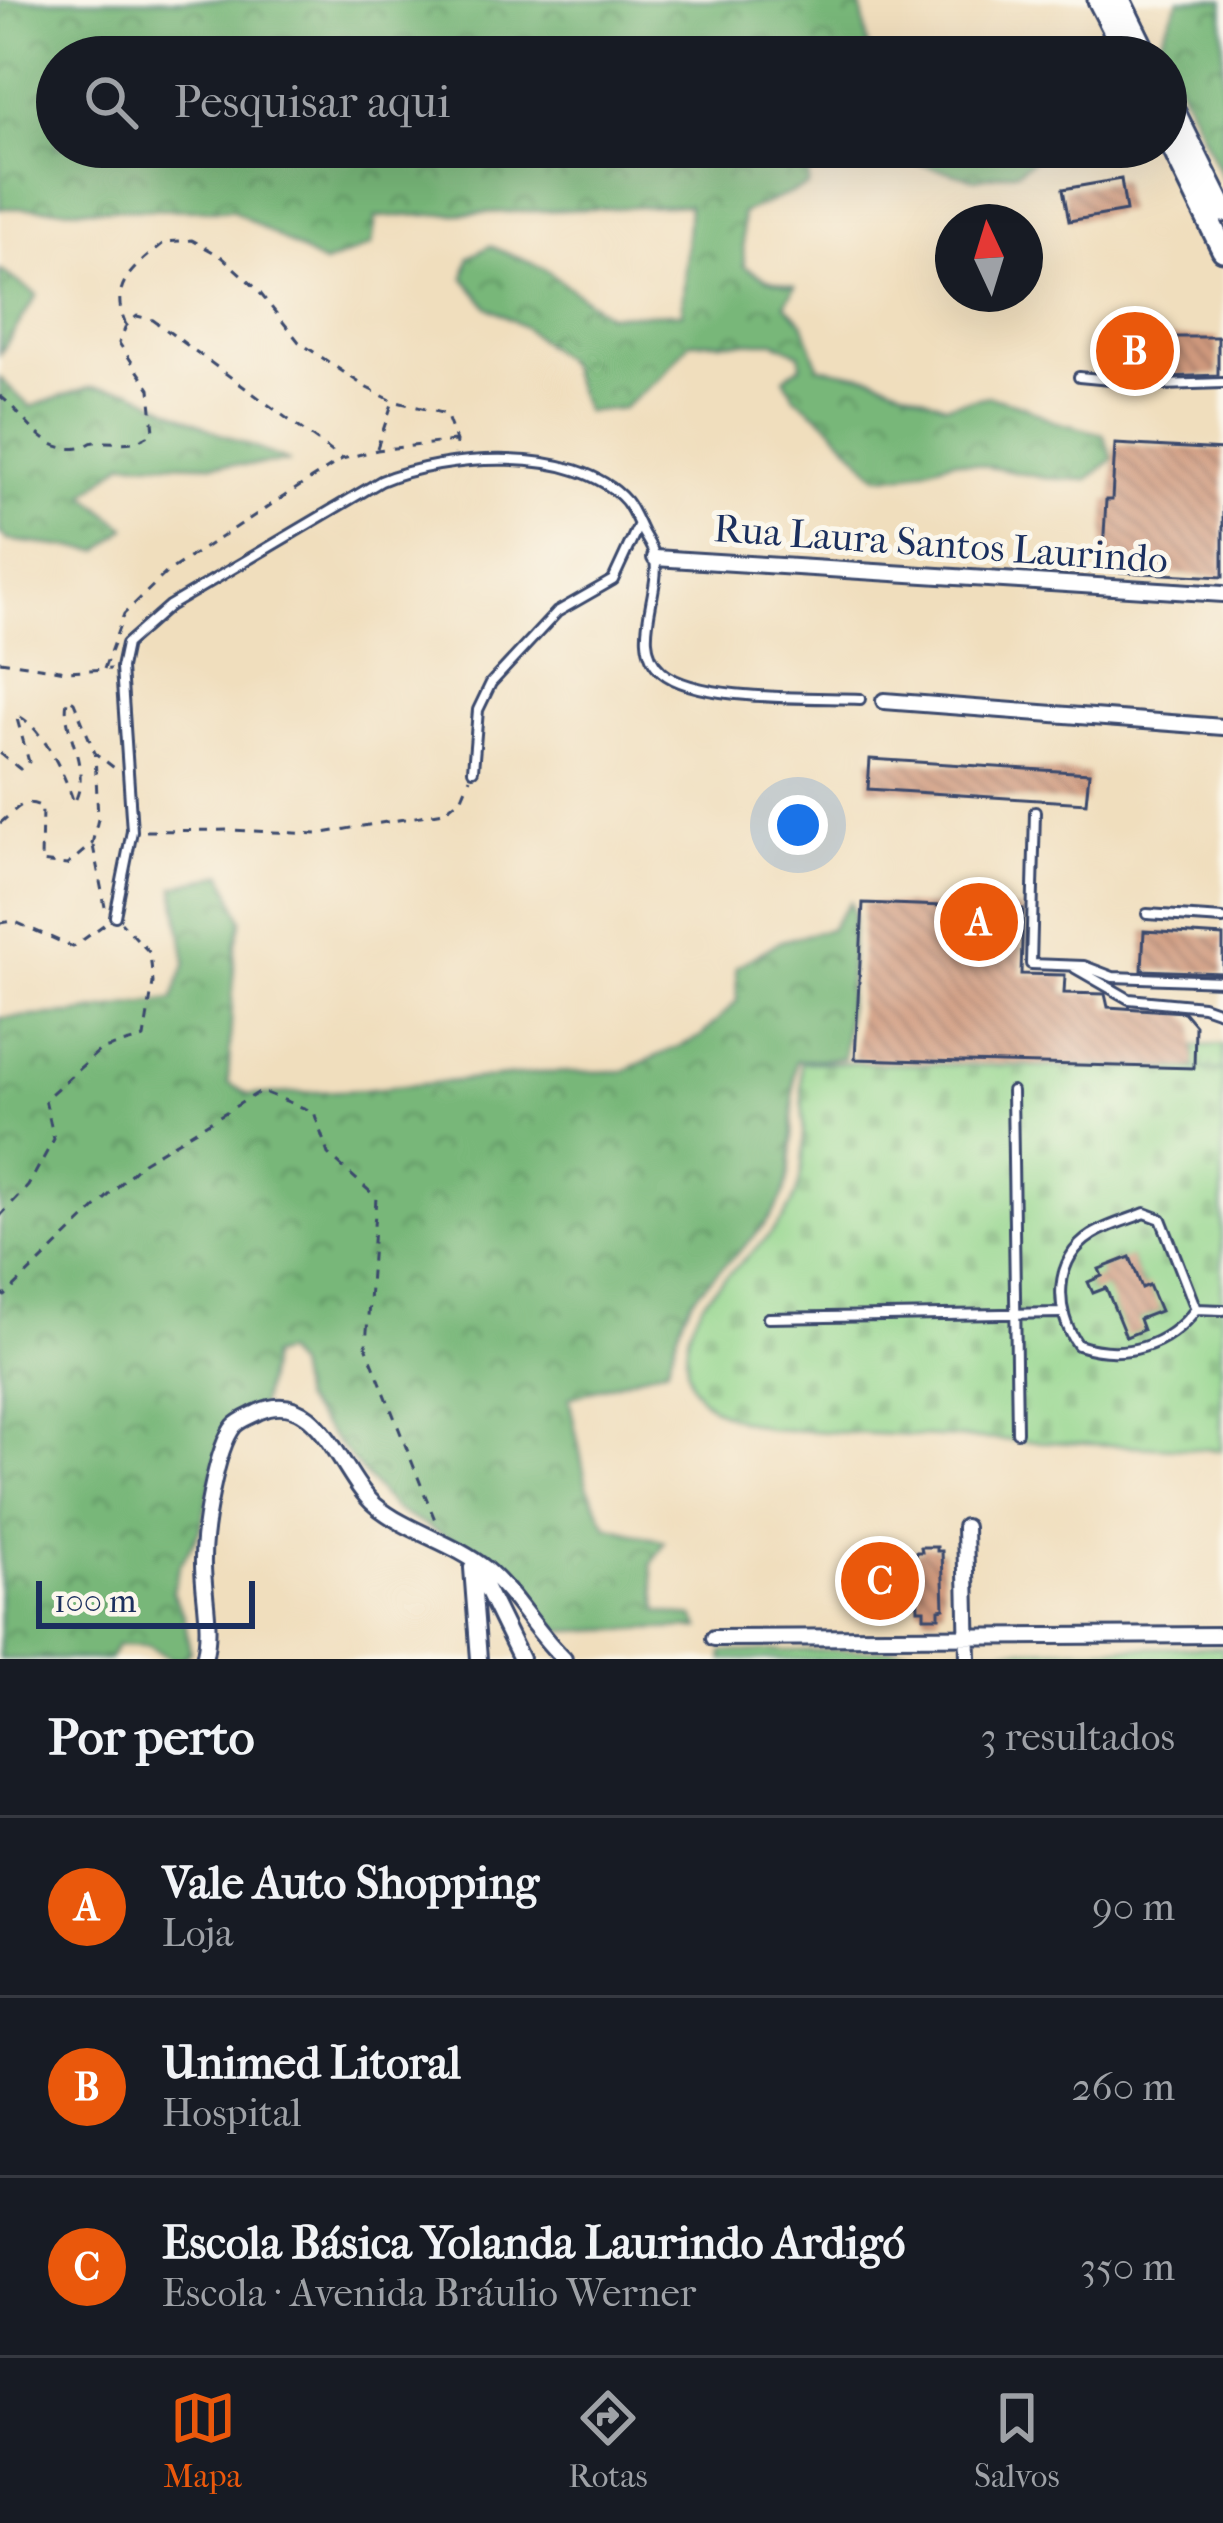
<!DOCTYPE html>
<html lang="pt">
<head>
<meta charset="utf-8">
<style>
	body { margin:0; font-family:"IM FELL French Canon",serif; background:#20242c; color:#f1f3f6 }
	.compass { position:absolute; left:935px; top:204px; width:108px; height:108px; border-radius:50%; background:#171b24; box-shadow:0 12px 48px #0002; rotate:356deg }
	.scale { position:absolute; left:36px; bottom:30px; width:219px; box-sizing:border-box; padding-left:12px; border:6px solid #1b2f5e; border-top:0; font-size:33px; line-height:42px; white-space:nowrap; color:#1b2f5e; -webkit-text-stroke:9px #fbf7ec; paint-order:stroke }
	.you { position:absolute; left:798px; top:825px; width:42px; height:42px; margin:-30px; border:9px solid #fff; border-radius:50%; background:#1a73e8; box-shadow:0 0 0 18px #1a73e833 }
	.badge { display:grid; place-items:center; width:78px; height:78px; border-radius:50%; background:#ea580c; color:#fff; font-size:39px; font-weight:700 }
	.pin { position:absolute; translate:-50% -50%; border:6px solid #fff; box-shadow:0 3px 12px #0006 }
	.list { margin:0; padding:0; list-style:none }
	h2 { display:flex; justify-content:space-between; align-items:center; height:156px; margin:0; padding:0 48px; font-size:51px }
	h2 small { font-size:39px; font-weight:400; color:#9ea1a6 }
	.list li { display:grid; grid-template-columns:78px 1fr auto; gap:36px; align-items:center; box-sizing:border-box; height:180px; padding:0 48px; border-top:3px solid #363941 }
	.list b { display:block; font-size:45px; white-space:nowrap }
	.list p { margin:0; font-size:39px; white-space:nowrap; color:#9ea1a6 }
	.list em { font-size:39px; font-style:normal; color:#9ea1a6 }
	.icon { flex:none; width:66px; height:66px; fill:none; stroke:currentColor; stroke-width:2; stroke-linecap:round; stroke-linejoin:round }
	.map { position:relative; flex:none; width:1223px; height:1659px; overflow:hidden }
	.search { position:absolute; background:#171b24; box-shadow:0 12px 48px #0002; left:36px; right:36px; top:36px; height:132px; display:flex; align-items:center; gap:30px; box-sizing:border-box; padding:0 42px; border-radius:66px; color:#9ea1a6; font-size:45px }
	.sheet { height:696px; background:#171b24 }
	nav { display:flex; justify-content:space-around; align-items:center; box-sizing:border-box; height:168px; border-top:3px solid #363941; background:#171b24; font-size:33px; color:#9ea1a6 }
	nav a { display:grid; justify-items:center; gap:6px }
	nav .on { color:#ea580c }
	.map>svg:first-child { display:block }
</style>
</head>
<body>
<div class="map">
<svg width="1223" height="1659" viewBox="0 0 1223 1659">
	<defs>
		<pattern id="grass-tufts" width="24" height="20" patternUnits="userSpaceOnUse" patternTransform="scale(3)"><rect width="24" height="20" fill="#95d68e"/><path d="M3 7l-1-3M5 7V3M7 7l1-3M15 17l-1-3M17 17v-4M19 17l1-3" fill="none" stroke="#80b87d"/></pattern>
		<pattern id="forest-crowns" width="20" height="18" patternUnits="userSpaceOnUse" patternTransform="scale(3)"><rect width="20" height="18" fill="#78b779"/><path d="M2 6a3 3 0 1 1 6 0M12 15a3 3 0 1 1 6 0" fill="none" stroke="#629566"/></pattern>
		<pattern id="cemetery-stones" width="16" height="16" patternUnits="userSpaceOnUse" patternTransform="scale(3)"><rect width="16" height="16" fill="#95d68e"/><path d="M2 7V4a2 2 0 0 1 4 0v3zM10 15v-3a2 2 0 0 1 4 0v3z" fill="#80b87d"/></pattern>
		<pattern id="building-back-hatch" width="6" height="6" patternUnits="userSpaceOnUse" patternTransform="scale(3)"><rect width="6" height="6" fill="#cf997d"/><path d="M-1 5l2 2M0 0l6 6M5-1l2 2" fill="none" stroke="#a77d6a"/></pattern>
	</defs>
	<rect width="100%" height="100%" fill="#fbf7ec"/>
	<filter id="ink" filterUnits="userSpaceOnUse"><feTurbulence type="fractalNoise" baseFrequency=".00833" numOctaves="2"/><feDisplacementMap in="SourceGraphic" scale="24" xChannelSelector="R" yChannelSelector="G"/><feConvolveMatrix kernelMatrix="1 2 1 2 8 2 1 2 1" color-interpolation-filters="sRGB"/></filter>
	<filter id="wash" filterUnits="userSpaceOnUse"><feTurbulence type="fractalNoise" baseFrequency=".004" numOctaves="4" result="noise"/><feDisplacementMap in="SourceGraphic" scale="48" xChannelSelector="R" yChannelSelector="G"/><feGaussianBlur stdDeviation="2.7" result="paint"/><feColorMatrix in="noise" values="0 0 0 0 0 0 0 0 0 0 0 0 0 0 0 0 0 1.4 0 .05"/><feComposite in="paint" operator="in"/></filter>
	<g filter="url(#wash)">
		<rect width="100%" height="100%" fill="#f0debd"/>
		<path fill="url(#grass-tufts)" stroke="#588276" stroke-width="3" d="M1223,1045V1070L1194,1072L1195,1046Z"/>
		<path fill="url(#forest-crowns)" stroke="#4a736c" stroke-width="3" d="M0,0H860L870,57H57V147H1051L1018,171L975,179L856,147L809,167L808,186L742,213L744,266L767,279L795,287L785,304L803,323L819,367L874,377L945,405L989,396L1024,406L1053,421L1103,434L1113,459L1087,480L1045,478L954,460L904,475L877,476L827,422L794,396L784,378L801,366L800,354L774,342H690L663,375L623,408L585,412L567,363L524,327L488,307L464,278L469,257L490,246L543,268L607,315L682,313L689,205L376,217L372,245L324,264L232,210L0,208Z
			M1179,0H1223V179L1159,42Z
			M0,270L37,295L0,354Z
			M0,378L30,407L90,387L131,390L218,433L290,462L245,465L124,462L85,495L126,528L100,551L8,540L0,533Z
			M223,874L242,920L235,946L228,1083L249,1095L363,1090L539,1073L623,1071L700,1037L737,1001L736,967L781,941L830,929L850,902L854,914L844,1058L796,1061C790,1099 797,1169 781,1200C761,1239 721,1264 694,1297C680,1315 675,1346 667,1367L569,1398L587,1486L607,1526L665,1542L651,1564L658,1611L694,1617L700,1628L560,1631L524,1593L469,1549L394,1509L301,1400L295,1367L283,1352L270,1356L261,1405L223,1431L201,1528L180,1565L172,1592L184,1616L190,1651L182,1659H172L148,1646L117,1645L110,1659H0V1018L72,1014L173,999L186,962L174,887Z"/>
		<path fill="url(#cemetery-stones)" stroke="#588276" stroke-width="3" fill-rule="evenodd" d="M801,1062L1223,1070L1221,1450L769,1429C733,1418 692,1409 687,1366C676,1280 781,1259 799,1184C808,1147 801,1100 801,1062ZM1130,1258L1142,1288L1159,1311L1139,1319L1106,1288L1100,1269Z"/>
		<path fill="#95d68e" stroke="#588276" stroke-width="3" d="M1223,1647V1659H978V1650Z
			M962,1649V1659H723V1652Z"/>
		<g id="blocks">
			<path fill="url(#building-back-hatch)" d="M1121,179L1126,211L1069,221L1063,189Z
				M1167,337H1218V375L1167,377Z
				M1115,444L1223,450V577L1102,571L1106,500H1112Z
				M870,759L1089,773L1086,803L868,789Z
				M863,903L1023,909L1021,974L1065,975L1064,993L1105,994L1108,1007L1184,1012L1195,1025L1194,1068L855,1059Z
				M1144,931L1223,936V973L1142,970Z
				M1130,1257L1142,1288L1149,1285L1160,1311L1139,1319L1143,1330L1126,1337L1106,1288L1093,1293L1088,1282L1102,1276L1099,1269Z
				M921,1547H937V1551H942L944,1608L939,1609V1617H924V1609H918L916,1552H922Z"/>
		</g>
	</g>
	<g filter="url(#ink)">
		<use href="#blocks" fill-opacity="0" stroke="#3b496c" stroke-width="3"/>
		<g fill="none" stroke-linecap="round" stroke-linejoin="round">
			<defs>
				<path id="lane" d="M1079,377L1163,385L1223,383
					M473,770L478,710L491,683L557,612L613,580L638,526
					M1035,812L1031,964L1084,966L1113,977L1223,981
					M1147,914L1223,919
					M115,916L132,831L121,668L126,644L169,606L381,481C443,455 576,444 626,501C633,510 638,523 643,533C647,540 654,550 655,558C661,594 629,644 662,672C697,702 814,697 860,699
					M1075,968L1129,999L1203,1006L1223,1013
					M1012,1091L1017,1432
					M1145,1213L1161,1219L1196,1309C1167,1347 1124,1360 1078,1345C1054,1312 1053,1259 1092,1235C1107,1225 1128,1220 1145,1213Z
					M1196,1309L1223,1310
					M768,1318L1060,1313"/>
				<path id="street" d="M655,558L1223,594
					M884,701L1223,727
					M965,1527L968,1659
					M474,1563L521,1659
					M472,1568L479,1659
					M714,1638L1223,1635
					M204,1659C213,1625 202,1593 203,1559C203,1530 216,1448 234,1426C239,1420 251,1416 258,1412C319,1384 340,1475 375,1505C407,1532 453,1542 486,1569C516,1594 535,1632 564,1659"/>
				<path id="primary" d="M1099,0L1128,57
					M1119,0L1147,57
					M1166,96L1223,211
					M1166,133L1223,250"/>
			</defs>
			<use href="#lane" stroke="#3b496c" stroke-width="14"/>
			<use href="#street" stroke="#3b496c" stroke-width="20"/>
			<use href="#primary" stroke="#3b496c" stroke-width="27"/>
			<path stroke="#3b496c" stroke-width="3" stroke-dasharray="9 9" stroke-linecap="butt" d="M126,325C107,284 135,267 165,242L192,240L222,257L256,288L299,342L367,388L393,401L446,414L456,441L455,454
				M0,396C25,414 41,454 79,448C92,446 85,442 98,442C124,441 129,448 154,432L150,389L119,343L126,326L137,316L153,320L342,459
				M377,448L393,401
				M0,661L66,671L111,669
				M104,669L124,614L167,572L342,459L377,450L455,441
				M0,753L20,769L29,762L16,715C41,724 66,777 74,803C94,766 58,727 68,698L74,702L95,753L117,770
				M0,823C15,812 22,796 42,807L41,862L67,865L92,844L98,819L95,753
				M146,831L230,830L317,834L444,812L462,797L470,778
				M93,846L105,907
				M0,923L13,921L73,947L105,924
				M0,1216L28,1186L54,1139L45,1099L100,1050L144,1038L153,983L150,953L121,922
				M0,1292L5,1296L143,1162L261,1091L314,1112L328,1154L376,1197L366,1346L437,1525"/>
			<use href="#lane" stroke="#fff" stroke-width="8"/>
			<use href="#street" stroke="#fff" stroke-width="14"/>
			<use href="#primary" stroke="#fff" stroke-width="21"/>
		</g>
	</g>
	<g text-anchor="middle" stroke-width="10" stroke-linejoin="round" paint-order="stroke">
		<g font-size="39" fill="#1b2f5e" stroke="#fbf7ec">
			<text transform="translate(941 543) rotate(4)" y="14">Rua Laura Santos Laurindo</text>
		</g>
	</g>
</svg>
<svg class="compass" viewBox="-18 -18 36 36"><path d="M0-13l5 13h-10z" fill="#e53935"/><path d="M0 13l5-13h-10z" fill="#9ea1a6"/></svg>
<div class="scale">100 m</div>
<div class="you"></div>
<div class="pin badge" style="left:979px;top:922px">A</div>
<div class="pin badge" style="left:1135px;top:351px">B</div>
<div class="pin badge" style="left:880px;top:1581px">C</div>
<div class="search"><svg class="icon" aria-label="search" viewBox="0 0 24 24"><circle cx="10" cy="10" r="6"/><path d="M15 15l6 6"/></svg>Pesquisar aqui</div>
</div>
<section class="sheet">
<h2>Por perto<small>3 resultados</small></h2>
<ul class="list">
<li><span class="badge">A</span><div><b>Vale Auto Shopping</b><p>Loja</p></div><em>90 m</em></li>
<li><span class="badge">B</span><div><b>Unimed Litoral</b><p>Hospital</p></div><em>260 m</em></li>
<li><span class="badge">C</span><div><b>Escola Básica Yolanda Laurindo Ardigó</b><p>Escola · Avenida Bráulio Werner</p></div><em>350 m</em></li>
</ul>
</section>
<nav>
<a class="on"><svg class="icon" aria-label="map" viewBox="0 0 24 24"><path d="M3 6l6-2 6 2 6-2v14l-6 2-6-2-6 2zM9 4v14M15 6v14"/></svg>Mapa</a>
<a><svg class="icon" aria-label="directions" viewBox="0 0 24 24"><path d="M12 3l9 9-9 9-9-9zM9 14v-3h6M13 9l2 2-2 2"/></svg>Rotas</a>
<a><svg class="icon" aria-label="saved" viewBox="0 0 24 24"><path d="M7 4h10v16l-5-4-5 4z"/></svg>Salvos</a>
</nav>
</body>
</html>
